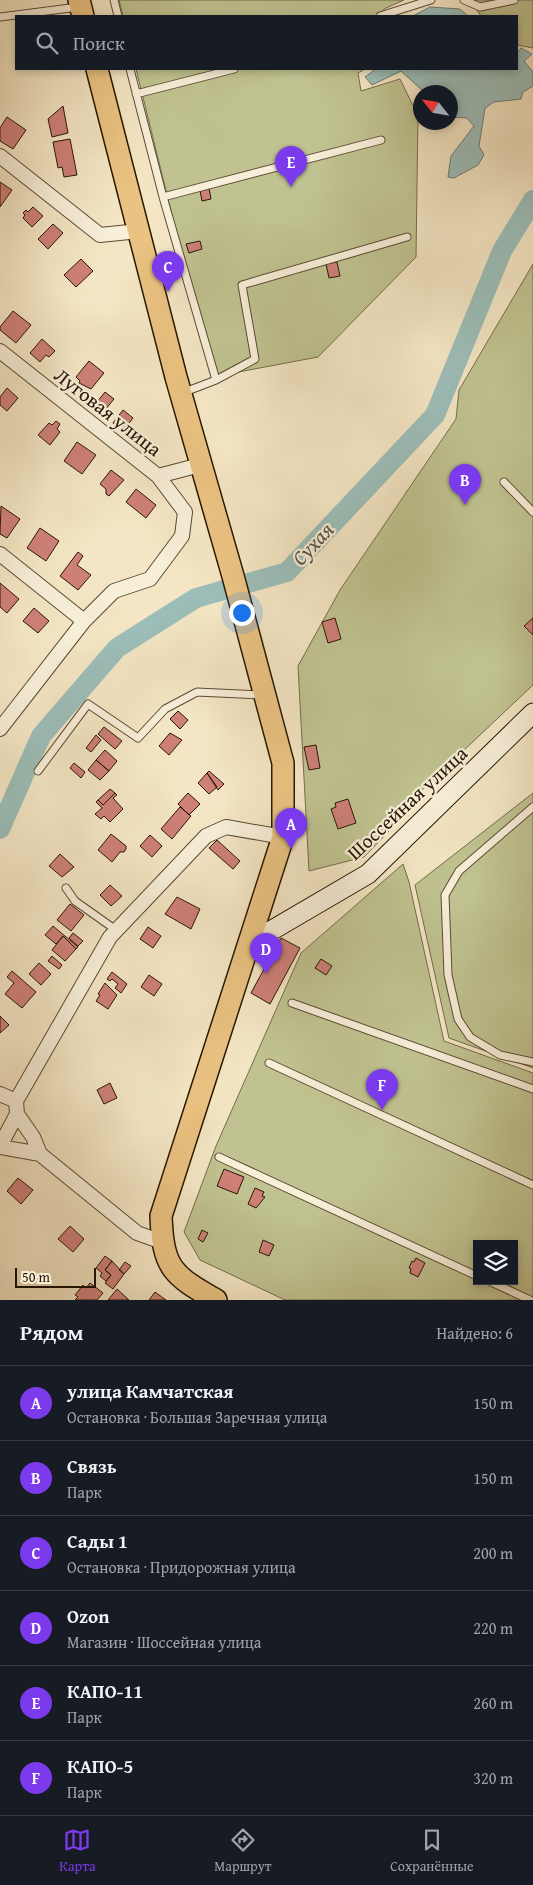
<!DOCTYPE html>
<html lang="ru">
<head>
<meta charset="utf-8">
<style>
	body { margin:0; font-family:"Gentium Book Plus",serif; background:#242831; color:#f1f3f6 }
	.controls { position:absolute; right:15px; bottom:15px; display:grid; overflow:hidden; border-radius:0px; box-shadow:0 2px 8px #0003 }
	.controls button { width:45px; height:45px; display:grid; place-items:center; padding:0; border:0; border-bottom:1px solid #363941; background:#171b24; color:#f1f3f6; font:25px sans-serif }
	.compass { position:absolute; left:413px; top:85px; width:45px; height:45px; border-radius:50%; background:#171b24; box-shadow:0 2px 8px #0003; rotate:301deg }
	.scale { position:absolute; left:15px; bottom:12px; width:81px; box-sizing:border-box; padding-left:5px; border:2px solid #281604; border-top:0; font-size:14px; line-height:18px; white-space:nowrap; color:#281604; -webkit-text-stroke:4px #f8efd9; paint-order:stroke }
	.you { position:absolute; left:241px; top:612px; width:18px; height:18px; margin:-12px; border:4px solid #fff; border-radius:50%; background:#1a73e8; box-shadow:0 0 0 8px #1a73e833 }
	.badge { display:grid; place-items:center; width:32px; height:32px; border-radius:50%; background:#7c3aed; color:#fff; font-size:16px; font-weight:700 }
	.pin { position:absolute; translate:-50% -41px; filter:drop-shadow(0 1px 2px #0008) }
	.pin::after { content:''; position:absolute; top:26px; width:18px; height:15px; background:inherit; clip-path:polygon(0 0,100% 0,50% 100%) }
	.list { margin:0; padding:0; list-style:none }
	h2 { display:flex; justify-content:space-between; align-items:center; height:65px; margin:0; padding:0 20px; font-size:21px }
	h2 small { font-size:16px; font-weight:400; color:#9ea1a6 }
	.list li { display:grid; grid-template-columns:32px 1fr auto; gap:15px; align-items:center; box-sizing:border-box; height:75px; padding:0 20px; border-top:1px solid #363941 }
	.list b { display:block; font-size:19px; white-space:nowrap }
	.list p { margin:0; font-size:16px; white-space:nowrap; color:#9ea1a6 }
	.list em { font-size:16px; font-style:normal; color:#9ea1a6 }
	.icon { flex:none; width:28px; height:28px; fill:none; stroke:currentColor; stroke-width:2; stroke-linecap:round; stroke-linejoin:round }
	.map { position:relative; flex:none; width:533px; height:1300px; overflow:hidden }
	.search { position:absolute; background:#171b24; box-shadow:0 2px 8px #0003; left:15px; right:15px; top:15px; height:55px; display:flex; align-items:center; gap:12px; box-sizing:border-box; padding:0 18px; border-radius:0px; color:#9ea1a6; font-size:19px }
	.sheet { height:515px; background:#171b24 }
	nav { display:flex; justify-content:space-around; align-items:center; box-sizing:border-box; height:70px; border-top:1px solid #363941; background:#171b24; font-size:14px; color:#9ea1a6 }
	nav a { display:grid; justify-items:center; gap:2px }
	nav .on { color:#7c3aed }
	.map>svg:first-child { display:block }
</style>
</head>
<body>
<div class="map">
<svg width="533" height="1300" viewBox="0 0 533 1300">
	<rect width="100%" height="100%" fill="#f4e6c4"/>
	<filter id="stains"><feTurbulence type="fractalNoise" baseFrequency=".004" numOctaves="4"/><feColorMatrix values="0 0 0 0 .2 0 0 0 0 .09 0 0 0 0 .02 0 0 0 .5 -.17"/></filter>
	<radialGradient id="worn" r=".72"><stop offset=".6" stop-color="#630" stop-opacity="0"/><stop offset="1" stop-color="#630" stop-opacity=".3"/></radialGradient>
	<path fill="#c0c391" stroke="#746c4a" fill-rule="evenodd" d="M119,0H404L384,9L382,16H123Z
		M470,0H533V48L517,45V16H481Z
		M136,69H365L358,73L361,91L400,79L418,116L416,257L318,357L212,377Z
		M533,264V685L390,820L389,831L364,857L309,871L298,666L340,590L456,419L459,390Z
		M533,793V1068L449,1038L415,885Z
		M403,864L409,882L444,1041L533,1073V1300H285L200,1260L184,1232L216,1146L301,953ZM477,1244H514V1281H477Z"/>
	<path fill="#9cbeb9" stroke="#6e7b71" d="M430,7L460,9L468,16H413Z
		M521,48L532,54L524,61L533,72V86L523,92L521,99L494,102L485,108L479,146L484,155L478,165L454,178L448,177L451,156L474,126L467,118L451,117L450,92H424L401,71L372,85L365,77L376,69H517V53Z"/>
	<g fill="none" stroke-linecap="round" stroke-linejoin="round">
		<path stroke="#9cbeb9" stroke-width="20" d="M0,829L41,736L117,648L196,598L287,572L435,415L502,251L533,200"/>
	</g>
	<path fill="#ce8079" stroke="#281604" d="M63,106L68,133L52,137L48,119Z
		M7,117L26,130L13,149L0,141V128Z
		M70,139L77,175L64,177L62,167L58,168L53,142Z
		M0,182L12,190L0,207Z
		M209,188L211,199L202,201L200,190Z
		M33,207L43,216L32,227L23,218L25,215L23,213L26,210L28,212Z
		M53,224L63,233L48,249L38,239Z
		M200,241L202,249L189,253L186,244Z
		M81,259L93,271L76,287L64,275Z
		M337,262L340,276L329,278L326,264Z
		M13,311L31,325L16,343L0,330V327Z
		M42,339L55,351L49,357L46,355L40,362L30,353Z
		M89,361L104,373L91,389L79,383L80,381L76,377Z
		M7,388L18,398L7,411L0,405V397Z
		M105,392L114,399L105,410L103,408L100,412L93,407Z
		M123,410L133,418L123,431L113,423Z
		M56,421L60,424L57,429L60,432L50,445L38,435L49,423L52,425Z
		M77,442L96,455L82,474L64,461Z
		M111,470L124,480L109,496L106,494V489L100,484Z
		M136,489L156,505L146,518L126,502Z
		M1,506L20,519L7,538L0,534Z
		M40,528L59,541L46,561L27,548Z
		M78,552L83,556L77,565L91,575L78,590L60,576Z
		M0,583L19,599L7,613L0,607Z
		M34,608L49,621L38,633L23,621Z
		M335,618L341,639L328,643L322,622Z
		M533,618V635L524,626Z
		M178,711L188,720L180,729L170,719Z
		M104,727L122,741L115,749L98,734Z
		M170,733L182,740L169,755L159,746Z
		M96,735L101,740L91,752L86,748Z
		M316,745L320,768L309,770L304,747Z
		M105,750L117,761L109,771L96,760Z
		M96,760L109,771L100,780L88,770Z
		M74,763L85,772L81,778L70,768Z
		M209,771L224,784L218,790L207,773Z
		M207,773L217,787L209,794L198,783Z
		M110,789L115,793L103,805L98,800Z
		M115,793L117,795L113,798L123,809L110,822L104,816L101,819L95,814L102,808L96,802L98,800L103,805Z
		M188,793L200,804L189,815L178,804Z
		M348,799L356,823L338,829L331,809L336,807L335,803Z
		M180,807L191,816L172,839L161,829Z
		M111,834L126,846V849L124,852H120L112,862L98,850Z
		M150,835L162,846L152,857L140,846Z
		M217,840L240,861L233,869L209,848Z
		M60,854L74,867L62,877L49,866Z
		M110,885L122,896L111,906L100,895Z
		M177,897L200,909L191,929L165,914Z
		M70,904L84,915L71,931L57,920Z
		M53,926L78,947L76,949L63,936L56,944L45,935Z
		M148,927L161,936L153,948L140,939Z
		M73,933L83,941L78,946L69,938Z
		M63,936L76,949L65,961L52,950Z
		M281,938L300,948L270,1004L251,993Z
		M52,956L62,965L59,969L48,961Z
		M321,959L332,966L326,975L315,968Z
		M39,963L51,974L41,985L29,974Z
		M12,971L36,992L22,1008L5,994L14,983L7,977Z
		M112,972L127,984L121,993L115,988L118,984L112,979L110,981L107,979Z
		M149,975L162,984L154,996L141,987Z
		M105,983L117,995L108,1009L96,1001L100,995L98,994Z
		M0,1016L9,1025L0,1033Z
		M110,1083L117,1098L104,1104L97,1090Z
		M224,1169L244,1177L237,1194L217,1186Z
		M18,1178L33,1190L21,1204L7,1191Z
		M255,1188L264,1192L262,1196L265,1197L256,1208L248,1204Z
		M70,1226L84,1239L73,1252L58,1239Z
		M202,1230L208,1233L203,1242L198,1239Z
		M263,1240L274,1245L269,1256L259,1252Z
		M105,1256L112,1261L105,1270L111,1275L106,1281L100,1276L102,1273L96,1268Z
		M416,1258L425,1263L418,1277L410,1273L411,1269L409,1268L412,1261L414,1262Z
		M112,1261L124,1274L113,1289L105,1283L111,1275L105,1270Z
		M125,1262L131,1266L124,1274L119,1270Z
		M90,1283L103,1293L97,1300H75L78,1297L75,1295L83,1285L86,1288Z
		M117,1289L129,1300H108Z
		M155,1292L166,1300H149Z"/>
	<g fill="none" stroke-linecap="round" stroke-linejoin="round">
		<defs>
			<path id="lane" d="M114,0L118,16
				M464,0L480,7L514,0
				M380,16L431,0
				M0,17L78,7
				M130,69L163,197L216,380L182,393
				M136,94L234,69
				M163,197L381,140
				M216,380L255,359L242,285L407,237
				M504,482L533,512
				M38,771L88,704L138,738L165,709L197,692L262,695
				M533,807L459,871L445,895L448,975L458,1019L470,1037L500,1055L533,1062
				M66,888L75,901L116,930
				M292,1003L533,1089
				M269,1063L533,1185
				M219,1157L477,1276
				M489,1281L530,1300"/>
			<path id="street" d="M0,156L100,235L139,231
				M0,351L158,476L200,465
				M0,554L84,621
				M0,729L84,621L114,591L150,579L182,536L185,512L158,476
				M0,1094L16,1101
				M17,1114L33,1137L40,1154
				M0,1146L17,1114L16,1101L110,937L206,836L226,827L283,837
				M0,1147L40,1154L137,1233L162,1242"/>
			<path id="secondary" d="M250,943L368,874L533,713"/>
			<path id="primary" d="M79,0L83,16
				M97,69L176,377L233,576L283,763V837L161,1216C163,1268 172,1275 216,1300"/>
		</defs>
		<use href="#lane" stroke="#5b4a34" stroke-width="9"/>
		<use href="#street" stroke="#5b4a34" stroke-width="16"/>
		<use href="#secondary" stroke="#281604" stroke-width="21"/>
		<use href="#primary" stroke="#281604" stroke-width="24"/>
		<use href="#lane" stroke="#f8efd9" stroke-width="7"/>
		<use href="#street" stroke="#f8efd9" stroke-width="14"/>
		<use href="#secondary" stroke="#f8efd9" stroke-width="19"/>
		<use href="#primary" stroke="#eac382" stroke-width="21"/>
	</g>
	<g text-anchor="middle" stroke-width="4.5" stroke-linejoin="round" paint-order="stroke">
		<g font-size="20" fill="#281604" stroke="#f8efd9">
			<text transform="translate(108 412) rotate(38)" y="7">Луговая улица</text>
			<text transform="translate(407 803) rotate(-43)" y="7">Шоссейная улица</text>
		</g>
		<g font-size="21" font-style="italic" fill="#515143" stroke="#f8efd9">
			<text transform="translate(313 544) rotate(-47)" y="7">Сухая</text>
		</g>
	</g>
	<rect width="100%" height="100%" filter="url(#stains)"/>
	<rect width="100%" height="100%" fill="url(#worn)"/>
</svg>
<div class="controls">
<button><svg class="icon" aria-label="layers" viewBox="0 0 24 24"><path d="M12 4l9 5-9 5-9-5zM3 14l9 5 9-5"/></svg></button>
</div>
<svg class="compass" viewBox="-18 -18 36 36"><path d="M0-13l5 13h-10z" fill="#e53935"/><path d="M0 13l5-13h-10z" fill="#9ea1a6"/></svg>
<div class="scale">50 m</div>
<div class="you"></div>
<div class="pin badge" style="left:291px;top:849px">A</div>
<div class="pin badge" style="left:465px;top:505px">B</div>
<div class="pin badge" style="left:168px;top:292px">C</div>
<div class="pin badge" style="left:266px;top:974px">D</div>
<div class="pin badge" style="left:291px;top:187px">E</div>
<div class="pin badge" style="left:382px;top:1110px">F</div>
<div class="search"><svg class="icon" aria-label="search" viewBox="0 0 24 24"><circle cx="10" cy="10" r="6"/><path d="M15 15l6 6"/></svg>Поиск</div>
</div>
<section class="sheet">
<h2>Рядом<small>Найдено: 6</small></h2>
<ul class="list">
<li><span class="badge">A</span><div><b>улица Камчатская</b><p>Остановка · Большая Заречная улица</p></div><em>150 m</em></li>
<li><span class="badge">B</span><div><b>Связь</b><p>Парк</p></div><em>150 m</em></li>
<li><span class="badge">C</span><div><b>Сады 1</b><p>Остановка · Придорожная улица</p></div><em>200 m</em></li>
<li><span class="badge">D</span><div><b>Ozon</b><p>Магазин · Шоссейная улица</p></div><em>220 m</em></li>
<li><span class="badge">E</span><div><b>КАПО-11</b><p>Парк</p></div><em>260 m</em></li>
<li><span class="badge">F</span><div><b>КАПО-5</b><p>Парк</p></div><em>320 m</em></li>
</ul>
</section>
<nav>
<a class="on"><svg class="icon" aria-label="map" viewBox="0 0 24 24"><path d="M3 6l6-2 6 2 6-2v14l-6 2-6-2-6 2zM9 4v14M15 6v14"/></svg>Карта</a>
<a><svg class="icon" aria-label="directions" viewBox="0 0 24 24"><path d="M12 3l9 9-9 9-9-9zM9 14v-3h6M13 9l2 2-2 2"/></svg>Маршрут</a>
<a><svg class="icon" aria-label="saved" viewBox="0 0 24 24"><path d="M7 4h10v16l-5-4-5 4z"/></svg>Сохранённые</a>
</nav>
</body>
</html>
